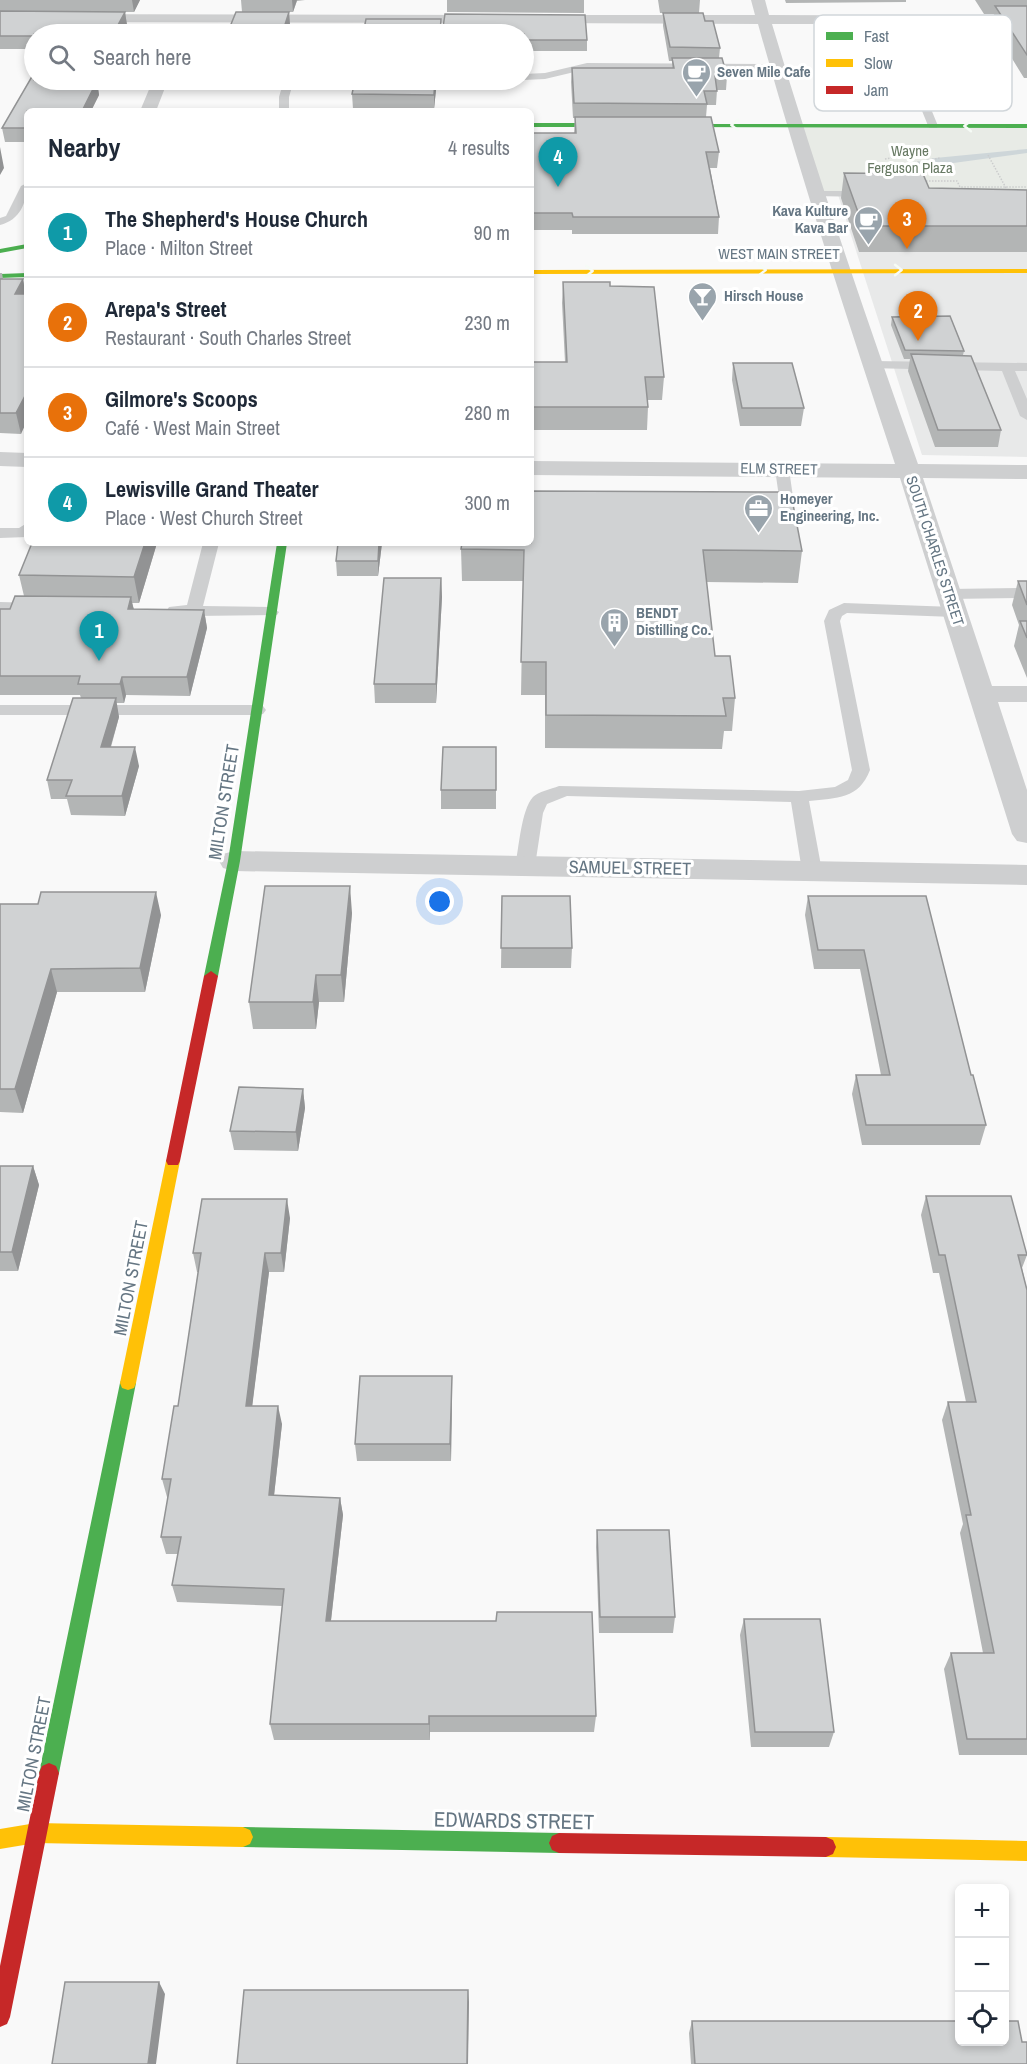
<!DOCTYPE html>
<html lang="en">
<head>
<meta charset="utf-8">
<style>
	body { margin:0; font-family:"Archivo Narrow",sans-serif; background:#f6f6f7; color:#1f2937 }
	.controls { position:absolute; right:18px; bottom:18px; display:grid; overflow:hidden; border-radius:9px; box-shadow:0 3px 9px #0003 }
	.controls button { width:54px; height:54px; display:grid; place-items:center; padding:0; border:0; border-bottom:2px solid #e0e1e3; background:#fff; color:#1f2937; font:30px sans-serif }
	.you { position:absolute; left:440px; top:902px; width:21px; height:21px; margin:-15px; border:4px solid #fff; border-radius:50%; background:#1a73e8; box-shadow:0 0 0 9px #1a73e833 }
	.badge { display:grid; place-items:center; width:39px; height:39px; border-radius:50%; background:#1a73e8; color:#fff; font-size:20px; font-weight:700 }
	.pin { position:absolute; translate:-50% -50px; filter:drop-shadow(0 2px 3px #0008) }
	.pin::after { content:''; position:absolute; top:32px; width:21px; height:18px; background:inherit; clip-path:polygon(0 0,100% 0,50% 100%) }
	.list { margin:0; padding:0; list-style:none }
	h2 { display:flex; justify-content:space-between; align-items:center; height:78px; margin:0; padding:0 24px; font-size:26px }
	h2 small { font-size:20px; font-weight:400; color:#747a83 }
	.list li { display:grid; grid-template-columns:39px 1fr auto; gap:18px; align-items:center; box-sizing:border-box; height:90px; padding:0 24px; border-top:2px solid #e0e1e3 }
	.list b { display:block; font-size:22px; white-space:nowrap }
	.list p { margin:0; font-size:20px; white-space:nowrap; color:#747a83 }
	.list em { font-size:20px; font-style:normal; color:#747a83 }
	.icon { flex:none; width:33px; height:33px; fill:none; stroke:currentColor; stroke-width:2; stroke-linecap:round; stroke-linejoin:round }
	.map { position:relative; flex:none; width:1027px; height:2064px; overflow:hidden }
	.search { position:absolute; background:#fff; box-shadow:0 3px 9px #0003; left:24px; top:24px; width:510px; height:66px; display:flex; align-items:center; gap:15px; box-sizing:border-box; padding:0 21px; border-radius:33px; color:#747a83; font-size:22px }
	.panel { position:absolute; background:#fff; box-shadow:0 3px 9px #0003; left:24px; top:108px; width:510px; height:438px; border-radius:9px }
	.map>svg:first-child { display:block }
</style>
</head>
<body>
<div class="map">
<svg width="1027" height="2064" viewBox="0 0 1027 2064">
	<rect width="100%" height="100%" fill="#f9f9f9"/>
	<path fill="#e8e9e9" d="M819,136H1027V457L922,455Z"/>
	<path fill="#e8ebe6" d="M794,126H1027V194H816Z"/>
	<path fill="#ced6d9" d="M1027,149V153L946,164L900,175L852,176L935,158Z"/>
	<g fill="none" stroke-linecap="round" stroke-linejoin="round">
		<path stroke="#cbcccd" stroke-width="1.5" stroke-dasharray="1.5 1.5" stroke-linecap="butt" d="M988,155L1006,188
			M885,159L901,156
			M882,169L940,158
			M923,181H957L960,187H1027"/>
		<path fill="#cecfd0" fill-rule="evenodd" d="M890,20L895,23L901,36L938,126L937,128H929L920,106H850L845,103L821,36L826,33H890L885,23ZM832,39H892L917,100H854Z
			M587,63L778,64L783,67L778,70L587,69L545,79L524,80H522L524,74L545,73Z
			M284,80H294L289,97V111H279V97Z
			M27,183C27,203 20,220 0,225V218L6,216L21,186Z
			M816,191H870L876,194L870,197L812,196L810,194Z
			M872,361L1027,363V371H1015L1027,399V420L1020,416L1002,371L867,368L865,365Z
			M782,465L789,469L793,497C784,510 770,514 755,510L753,507L755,504L771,502L779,497L775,469Z
			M27,523V537L0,538V528H19Z
			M203,543H219L203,606L271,607L279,612L277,615L194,616L169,613L167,610L169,607L187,605Z
			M1027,588V598L949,599L941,594L949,589Z
			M0,602L38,603L46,608L38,613L0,612Z
			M844,603L954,607L962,612L954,617L847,613L842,616L840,621L870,770C859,799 837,798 809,801L822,871L819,875L812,877L805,875L802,871L791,802L567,796L547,804L543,813L535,866L532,870L525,872L518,870L515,866C519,849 521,810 533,797C538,792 551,789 559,786L799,791L835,787L848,780L852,770L824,621L829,610Z
			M0,705H257L263,706L266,710L263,714L257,715H0Z"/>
		<path fill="#cecfd0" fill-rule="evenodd" d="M751,0H765L769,15L1027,16V24H772C816,172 866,318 918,464L1027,465V479L923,478L992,686H1027V702H998L1027,790V843L1017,841L1012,834L900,478L531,475V461L895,464C847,318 799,172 758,24L540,23L533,19L540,15H755Z
			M0,14L488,15L495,19L488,23L0,22Z
			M153,80H168L156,111H140Z
			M0,452L27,453V467L0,466Z
			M234,851L1027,865V885L234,871L223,868L219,861L223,854Z"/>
		<path fill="#4caf50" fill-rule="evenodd" d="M531,123H619L622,125L619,127H531Z
			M666,124H1027V128L668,127Z
			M27,244V248L0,253V249Z
			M27,273V277L0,278V274Z
			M277,543H287L240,861L218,976L211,981L204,976L228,861Z
			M128,1376L134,1378L136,1383L59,1773L56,1780L49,1783L42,1780L39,1773L120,1383L122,1378Z
			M243,1827L559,1833L566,1836L569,1843L566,1850L559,1853L243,1847L236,1844L233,1837L236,1830Z"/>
		<path fill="#ffc107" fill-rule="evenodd" d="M1027,269V273L531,274V270Z
			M173,1155L178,1157L180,1161L136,1383L134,1388L128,1390L122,1388L120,1383L166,1161L168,1157Z
			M36,1823L243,1827L250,1830L253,1837L250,1844L243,1847L36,1843L0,1849V1829Z
			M826,1837L1027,1841V1861L826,1857L819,1854L816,1847L819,1840Z"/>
		<path fill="#c62828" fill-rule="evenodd" d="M211,971L218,976L180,1161L178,1165H168L166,1161L204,976Z
			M49,1763L56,1766L59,1773L10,2017L7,2024L0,2027V1966L39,1773L42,1766Z
			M559,1833L826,1837L833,1840L836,1847L833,1854L826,1857L559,1853L552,1850L549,1843L552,1836Z"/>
	</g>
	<path fill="#b3b5b5" d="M0,0H140L134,12H125L127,25L122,34H34V70H32L30,56L34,49H0Z
		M241,0H305L297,1L293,12H289L290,25L287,34H227L242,12Z
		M447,0H584V13L447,12Z
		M658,0H700L699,13H660Z
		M785,0H906V2L786,3Z
		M975,0H1027V78H1024L992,26L994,14H984Z
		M663,13L705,21L720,48L719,58L727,76L726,90H717L716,105H707L706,117L719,152L717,168H710L719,217L718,234H572V230H531V133H574L575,118H573L571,82L572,68H672V61H669L663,26Z
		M524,34L587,40V51H524Z
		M34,73V80H98L97,81L99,95L91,111H27V142H5L2,128Z
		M355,80H437L434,109H353L352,94Z
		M844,173L929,188L1027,190V252H859L841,198Z
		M0,273H2L3,279H23L26,294L21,434L0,433Z
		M563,282L610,286L664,377L662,400H648V407L647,430H531V362H565L562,303Z
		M892,317L964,351L963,355L1001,430L998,447H935L908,371L910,359H904L891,325Z
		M733,363L804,408L801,426H740L732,380Z
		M781,499L802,551L798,583L706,582L715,656L735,698L732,731H724L722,749L545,748V695H521L523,581H462L461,549Z
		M32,543H157L139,603H132L134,609L204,610L207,628L190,696L126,695L124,703H116L119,717L111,747L139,766L125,816L71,815L67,799H51L47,780L81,698L80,695H0V609H10L24,596L19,575Z
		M338,543H382L378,576H337L336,561Z
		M441,578L442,597L436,703H375L374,684Z
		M1018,581H1027V678L1014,646L1019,625L1012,605Z
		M496,747V809H441V790Z
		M502,896L572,948L571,968H501Z
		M808,896H926L971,1075L986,1125L980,1145H862L852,1094L856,1075H881L860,969H814L805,915Z
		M0,904L161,915L145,992H57L23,1113L0,1112Z
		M352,913L344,1002H319L316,1029H253L249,1002Z
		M303,1089L305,1108L298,1151L234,1150L230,1131Z
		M0,1166H33L39,1185L18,1271H0Z
		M926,1196L1027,1255L1022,1268L1027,1290V1755H959L944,1669L951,1653H983L960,1533L963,1524L942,1420L948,1402H966L939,1273H933L921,1215Z
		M290,1218L284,1272H269L252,1406L282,1424L274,1496L340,1498L343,1515L331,1621L596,1716L594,1732H430V1740H274L270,1724L282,1606L177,1602L172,1585L178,1554H166L161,1537L168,1497H167L162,1479L178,1406L198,1272H197L193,1253Z
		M452,1394L451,1461H357L355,1444Z
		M597,1530L675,1617L673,1633H599L596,1547Z
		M744,1619L834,1732L829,1747H751L740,1635Z
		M692,2021L1022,2042L1027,2064H691L689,2033Z"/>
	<path fill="#929394" d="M132,0H140L134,12Z
		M292,0H297L293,12Z
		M125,12L127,25L122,34H113Z
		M289,12L290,25L287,34H282Z
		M88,80H98L97,81L99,95L91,111H82Z
		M435,80H437L434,109V95Z
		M0,147L4,168L0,175Z
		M23,279L26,298L15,294Z
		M27,392V421L21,434L16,413Z
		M145,543H157L139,603L134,577Z
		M379,543H382L378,576V561Z
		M441,578L442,597L436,703V684Z
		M131,597L135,616L128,609Z
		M204,610L207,628L190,696L187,677Z
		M122,677L126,695L124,703L120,684Z
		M116,698L119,717L105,766L101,747Z
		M135,747L139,766L125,816L122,796Z
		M350,886L352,913L344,1002L341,975Z
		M156,892L161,915L145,992L140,968Z
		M51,969L57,992L23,1113L15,1089Z
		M316,975L319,1002L316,1029L313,1002Z
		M303,1089L305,1108L298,1151L296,1132Z
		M33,1166L39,1185L18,1271L12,1252Z
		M287,1199L290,1218L284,1272L281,1253Z
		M265,1253L269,1272L250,1424L246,1406Z
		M452,1376V1394L451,1461L450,1444Z
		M278,1406L282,1424L272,1513L269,1495Z
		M340,1498L343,1515L329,1637L326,1621Z
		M429,1716L430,1732V1740L429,1724Z
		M159,1982L165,1994L156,2064H148Z
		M468,1990L469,2002L468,2064H467Z"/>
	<path fill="#d0d2d3" stroke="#929394" stroke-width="1.5" d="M995,6H1027V55Z
		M0,11L125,12L113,34H34V36H0Z
		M236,12H289L282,34H227Z
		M663,13H703L705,21H713L720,48L670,47Z
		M445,14L585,15L587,40H524V34H442Z
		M366,19H441L440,34H363Z
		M34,49V56H30Z
		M672,58H722L727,76H715L717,91H704L707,104L574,103L572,68H674Z
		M34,73V80H88L87,81H97L82,111H27V128H2Z
		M355,80H435L434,95L352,94Z
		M575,117H711L719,152H706L719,217H573L572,213H531V133H576Z
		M844,173L923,174L929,188L1027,190V226H863Z
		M0,279H23L15,294H27V392L16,413H0Z
		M563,282H610V286L654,287L664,377H645L648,407H531V362H567Z
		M950,316L964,351L905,350L892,317Z
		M911,354L971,356L1001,430H938Z
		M733,363H792L804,408H742Z
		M531,491L779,492L781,499H792L802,551L703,550L715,656H730L735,698H723L726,716L546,715V662H521L524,550L461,549L462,543H531Z
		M32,543H145L134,577L19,575Z
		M338,543H379L378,561H336Z
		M384,578H441L436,684H374Z
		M1018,581H1027V605Z
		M15,596L131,597L128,609L204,610L187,677H122L120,684H78L80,676H0V609H10Z
		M1020,621H1027V638Z
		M73,698H116L101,747H135L122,796H66L72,780H47Z
		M443,747H496V790H441Z
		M265,886H350L341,975H316L313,1002H249Z
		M41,892H156L140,968L51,969L15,1089H0V904H38Z
		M502,896H570L572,948H501Z
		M808,896H926L971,1075H973L986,1125H866L856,1075H890L864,950H818Z
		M239,1087L303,1089L296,1132L230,1131Z
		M0,1166H33L12,1252H0Z
		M926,1196H1011L1027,1255H1018L1027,1290V1739H967L951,1653H994L966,1515H971L948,1402H976L945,1255H939Z
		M202,1199H287L281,1253H265L246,1406H278L269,1495L340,1498L326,1621H496L497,1612H592L596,1716H429V1724H270L284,1589L172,1585L181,1537H161L171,1479H162L174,1406H178L201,1253H193Z
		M360,1376H452L450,1444H355Z
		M597,1530H669L675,1617H600Z
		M744,1619H820L834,1732H755Z
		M65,1982H159L148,2064H52Z
		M244,1990H468L467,2064H237Z
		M692,2021H960V2042H1005V2021H1018L1022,2042H1027V2064H695Z"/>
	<defs><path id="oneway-chevron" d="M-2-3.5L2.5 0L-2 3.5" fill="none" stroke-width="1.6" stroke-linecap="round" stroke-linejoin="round" transform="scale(1.5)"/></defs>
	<g stroke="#f6fbf6">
		<use href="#oneway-chevron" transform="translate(735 125) rotate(-180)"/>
		<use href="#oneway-chevron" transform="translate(968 126) rotate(180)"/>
		<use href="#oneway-chevron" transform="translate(762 270)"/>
		<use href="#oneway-chevron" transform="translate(898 270)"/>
		<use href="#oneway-chevron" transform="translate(589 271)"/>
	</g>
	<defs>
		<symbol id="cafe-pin" viewBox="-11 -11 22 30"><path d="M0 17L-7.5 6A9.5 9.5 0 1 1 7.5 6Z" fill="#99a4ac" stroke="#fff"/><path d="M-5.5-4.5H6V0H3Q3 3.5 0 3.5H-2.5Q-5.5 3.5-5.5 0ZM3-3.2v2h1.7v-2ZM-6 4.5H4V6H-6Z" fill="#fff"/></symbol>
		<symbol id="bar-pin" viewBox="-11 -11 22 30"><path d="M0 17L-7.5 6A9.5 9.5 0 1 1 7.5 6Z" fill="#99a4ac" stroke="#fff"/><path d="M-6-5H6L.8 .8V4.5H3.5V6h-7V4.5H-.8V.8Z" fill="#fff"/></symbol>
		<symbol id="office-pin" viewBox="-11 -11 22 30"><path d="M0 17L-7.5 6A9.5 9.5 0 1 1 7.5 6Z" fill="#99a4ac" stroke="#fff"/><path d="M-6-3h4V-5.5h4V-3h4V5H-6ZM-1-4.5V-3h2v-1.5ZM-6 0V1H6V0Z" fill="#fff"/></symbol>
		<symbol id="building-pin" viewBox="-11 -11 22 30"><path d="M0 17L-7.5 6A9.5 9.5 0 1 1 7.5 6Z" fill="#99a4ac" stroke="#fff"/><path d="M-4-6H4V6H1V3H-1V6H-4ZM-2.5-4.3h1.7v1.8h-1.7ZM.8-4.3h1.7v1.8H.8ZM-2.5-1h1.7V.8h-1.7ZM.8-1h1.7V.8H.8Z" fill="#fff"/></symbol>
	</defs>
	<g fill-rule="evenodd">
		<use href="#cafe-pin" x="680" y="56" width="33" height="45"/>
		<use href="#cafe-pin" x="852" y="204" width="33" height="45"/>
		<use href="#bar-pin" x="686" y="280" width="33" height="45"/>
		<use href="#office-pin" x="742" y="492" width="33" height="45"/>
		<use href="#building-pin" x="598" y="606" width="33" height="45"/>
	</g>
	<g text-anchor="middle" stroke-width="6" stroke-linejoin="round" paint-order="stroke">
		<g font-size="15" font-weight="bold" fill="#657683" stroke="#fff" text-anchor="start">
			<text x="717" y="77">Seven Mile Cafe</text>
			<text x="848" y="216" text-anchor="end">Kava Kulture<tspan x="848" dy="17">Kava Bar</tspan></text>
			<text x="724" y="301">Hirsch House</text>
			<text x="780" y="504">Homeyer<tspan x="780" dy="17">Engineering, Inc.</tspan></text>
			<text x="636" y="618">BENDT<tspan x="636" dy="17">Distilling Co.</tspan></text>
		</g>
		<g font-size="15" fill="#687a64" stroke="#fff">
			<text x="910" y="156">Wayne<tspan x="910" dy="17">Ferguson Plaza</tspan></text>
		</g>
		<g font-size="15" fill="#657683" stroke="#fff">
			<text x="779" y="259">WEST MAIN STREET</text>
			<text transform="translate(779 469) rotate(1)" y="5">ELM STREET</text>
			<text transform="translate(935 551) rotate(72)" y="5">SOUTH CHARLES STREET</text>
		</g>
		<g font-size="18" fill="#657683" stroke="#fff">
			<text transform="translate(224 802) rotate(-81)" y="6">MILTON STREET</text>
			<text transform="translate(630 868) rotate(1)" y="6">SAMUEL STREET</text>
			<text transform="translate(131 1278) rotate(-79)" y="6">MILTON STREET</text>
			<text transform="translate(34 1754) rotate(-79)" y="6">MILTON STREET</text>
		</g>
		<g font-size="21" fill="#657683" stroke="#fff">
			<text transform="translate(514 1821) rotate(1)" y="7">EDWARDS STREET</text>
		</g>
	</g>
	<rect x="814" y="15" width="198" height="96" rx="9" fill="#fff" stroke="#d1d6da" stroke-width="1.5"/>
	<rect x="826" y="32" width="27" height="8" fill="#4caf50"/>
	<rect x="826" y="59" width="27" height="8" fill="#ffc107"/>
	<rect x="826" y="86" width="27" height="8" fill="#c62828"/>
	<g font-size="16" fill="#657683">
		<text x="864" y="42">Fast</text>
		<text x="864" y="69">Slow</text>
		<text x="864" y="96">Jam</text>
	</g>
</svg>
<div class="controls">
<button>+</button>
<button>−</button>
<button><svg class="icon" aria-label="locate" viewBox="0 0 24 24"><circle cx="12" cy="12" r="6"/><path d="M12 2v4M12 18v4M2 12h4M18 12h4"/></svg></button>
</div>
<div class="you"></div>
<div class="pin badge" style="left:99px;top:661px;background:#0f9aa8">1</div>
<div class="pin badge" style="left:918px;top:341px;background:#e8710a">2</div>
<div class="pin badge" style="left:907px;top:249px;background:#e8710a">3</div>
<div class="pin badge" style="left:558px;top:187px;background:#0f9aa8">4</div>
<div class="search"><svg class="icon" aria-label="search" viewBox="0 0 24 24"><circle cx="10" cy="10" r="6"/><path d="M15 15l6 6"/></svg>Search here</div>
<section class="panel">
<h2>Nearby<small>4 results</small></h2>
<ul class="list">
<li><span class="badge" style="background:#0f9aa8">1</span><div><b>The Shepherd's House Church</b><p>Place · Milton Street</p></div><em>90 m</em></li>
<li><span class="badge" style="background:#e8710a">2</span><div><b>Arepa's Street</b><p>Restaurant · South Charles Street</p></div><em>230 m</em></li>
<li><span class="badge" style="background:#e8710a">3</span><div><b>Gilmore's Scoops</b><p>Café · West Main Street</p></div><em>280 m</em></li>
<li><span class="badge" style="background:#0f9aa8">4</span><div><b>Lewisville Grand Theater</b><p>Place · West Church Street</p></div><em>300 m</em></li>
</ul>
</section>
</div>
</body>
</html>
